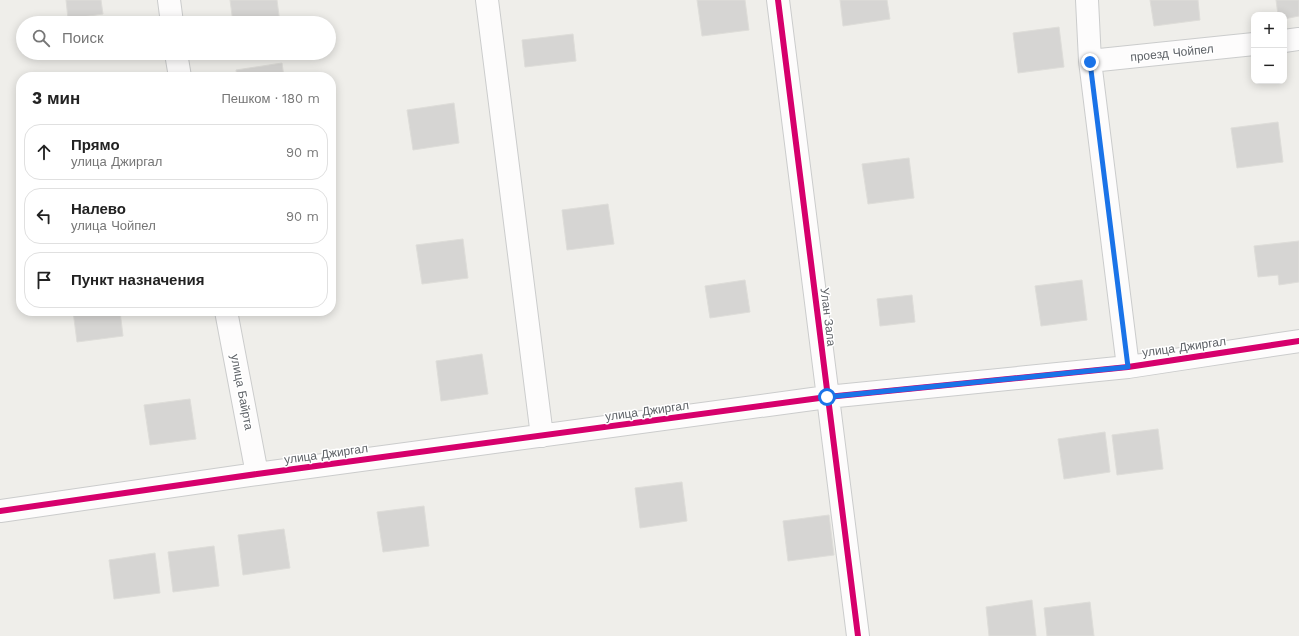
<!DOCTYPE html>
<html lang="ru">
<head>
<meta charset="utf-8">
<style>
	body { margin:0; font-family:"Work Sans",sans-serif; background:#f6f6f6; color:#222 }
	.controls { position:absolute; right:12px; top:12px; display:grid; overflow:hidden; border-radius:8px; box-shadow:0 2px 10px #0003 }
	.controls button { width:36px; height:36px; display:grid; place-items:center; padding:0; border:0; border-bottom:1px solid #e0e0e0; background:#fff; color:#222; font:20px sans-serif }
	.stop { position:absolute; width:12px; height:12px; margin:-9px; border:3px solid #1a73e8; border-radius:50%; background:#fff }
	.stop.end { background:#1a73e8; border-color:#fff; box-shadow:0 1px 4px #0008 }
	.list { margin:0; padding:0; list-style:none }
	h2 { display:flex; justify-content:space-between; align-items:center; height:52px; margin:0; padding:0 16px; font-size:17px }
	h2 small { font-size:13px; font-weight:400; color:#767676 }
	.list li { display:grid; grid-template-columns:26px 1fr auto; gap:12px; align-items:center; box-sizing:border-box; height:56px; margin:0 8px 8px; padding:0 8px; border:1px solid #e0e0e0; border-radius:16px }
	.list b { display:block; font-size:15px; white-space:nowrap }
	.list p { margin:0; font-size:13px; white-space:nowrap; color:#767676 }
	.list em { font-size:13px; font-style:normal; color:#767676 }
	.icon { flex:none; width:22px; height:22px; fill:none; stroke:currentColor; stroke-width:2; stroke-linecap:round; stroke-linejoin:round }
	.map { position:relative; flex:none; width:1299px; height:636px; overflow:hidden }
	.search { position:absolute; background:#fff; box-shadow:0 2px 10px #0003; left:16px; top:16px; width:320px; height:44px; display:flex; align-items:center; gap:10px; box-sizing:border-box; padding:0 14px; border-radius:22px; color:#767676; font-size:15px }
	.panel { position:absolute; background:#fff; box-shadow:0 2px 10px #0003; left:16px; top:72px; width:320px; height:244px; border-radius:16px }
	.map>svg:first-child { display:block }
</style>
</head>
<body>
<div class="map">
<svg width="1299" height="636" viewBox="0 0 1299 636">
	<rect width="100%" height="100%" fill="#efeeea"/>
	<path fill="#d6d5d3" stroke="#deddd9" d="M66,0H101L103,14L68,19Z
		M230,0H277L280,23H233Z
		M697,0H745L749,30L702,36Z
		M840,0H887L890,19L843,26Z
		M1150,0H1198L1200,20L1154,26Z
		M1276,0H1299V16L1284,19V15H1278Z
		M1059,27L1064,67L1018,73L1013,33Z
		M573,34L576,61L525,67L522,40Z
		M282,63L284,77H237L236,70Z
		M454,103L459,143L413,150L407,110Z
		M1278,122L1283,162L1237,168L1231,128Z
		M909,158L914,198L868,204L862,164Z
		M608,204L614,244L567,250L562,210Z
		M463,239L468,278L422,284L416,245Z
		M1299,241V282L1279,285L1278,275L1258,277L1254,246Z
		M745,280L750,312L710,318L705,286Z
		M1082,280L1087,320L1041,326L1035,286Z
		M912,295L915,322L880,326L877,299Z
		M73,311H120L123,336L77,342Z
		M482,354L488,394L441,401L436,361Z
		M190,399L196,439L150,445L144,405Z
		M1158,429L1163,469L1117,475L1112,435Z
		M1105,432L1110,472L1064,479L1058,439Z
		M682,482L687,521L640,528L635,488Z
		M424,506L429,546L383,552L377,512Z
		M829,515L834,555L788,561L783,521Z
		M284,529L290,568L243,575L238,535Z
		M214,546L219,586L173,592L168,552Z
		M155,553L160,593L114,599L109,560Z
		M1032,600L1036,636H989L986,607Z
		M1090,602L1094,636H1047L1044,608Z"/>
	<g fill="none" stroke-linecap="round" stroke-linejoin="round">
		<defs>
			<path id="minor" d="M169,0L172,23
				M487,0L542,436
				M778,0L858,636
				M1087,0L1090,61L1128,367
				M1284,41L1299,39
				M176,53L180,77
				M1090,61L1254,44
				M226,311L257,474
				M0,511L257,474L827,397L1128,367L1299,341"/>
		</defs>
		<use href="#minor" stroke="#cbcccc" stroke-width="24"/>
		<use href="#minor" stroke="#fdfcfc" stroke-width="22"/>
		<defs>
			<path id="cycleway" d="M778,0L858,636
				M0,511L257,474L827,397L1128,367L1299,341"/>
		</defs>
		<use href="#cycleway" stroke="#fff" stroke-width="8"/>
		<use href="#cycleway" stroke="#d6006c" stroke-width="6"/>
	</g>
	<g fill="none" stroke-linecap="round" stroke-linejoin="round">
		<path stroke="#1a73e8" stroke-width="5" d="M827,397L1128,367L1090,62"/>
	</g>
	<g text-anchor="middle" stroke-width="3" stroke-linejoin="round" paint-order="stroke">
		<g font-size="12" fill="#5f6368" stroke="#fff">
			<text transform="translate(1172 53) rotate(-6)" y="4">проезд Чойпел</text>
			<text transform="translate(828 317) rotate(83)" y="4">Улан Зала</text>
			<text transform="translate(1184 347) rotate(-8)" y="4">улица Джиргал</text>
			<text transform="translate(242 392) rotate(79)" y="4">улица Байрта</text>
			<text transform="translate(647 411) rotate(-8)" y="4">улица Джиргал</text>
			<text transform="translate(326 454) rotate(-8)" y="4">улица Джиргал</text>
		</g>
	</g>
</svg>
<div class="controls">
<button>+</button>
<button>−</button>
</div>
<div class="stop" style="left:827px;top:397px"></div>
<div class="stop end" style="left:1090px;top:62px"></div>
<div class="search"><svg class="icon" aria-label="search" viewBox="0 0 24 24"><circle cx="10" cy="10" r="6"/><path d="M15 15l6 6"/></svg>Поиск</div>
<section class="panel">
<h2>3 мин<small>Пешком · 180 m</small></h2>
<ul class="list">
<li><svg class="icon" aria-label="ahead" viewBox="0 0 24 24"><path d="M12 20V5M6 11l6-6 6 6"/></svg><div><b>Прямо</b><p>улица Джиргал</p></div><em>90 m</em></li>
<li><svg class="icon" aria-label="left" viewBox="0 0 24 24"><path d="M17 20v-9H6M10 6l-5 5 5 5"/></svg><div><b>Налево</b><p>улица Чойпел</p></div><em>90 m</em></li>
<li><svg class="icon" aria-label="arrive" viewBox="0 0 24 24"><path d="M6 21V4h12l-3 4 3 4H6"/></svg><div><b>Пункт назначения</b></div></li>
</ul>
</section>
</div>
</body>
</html>
